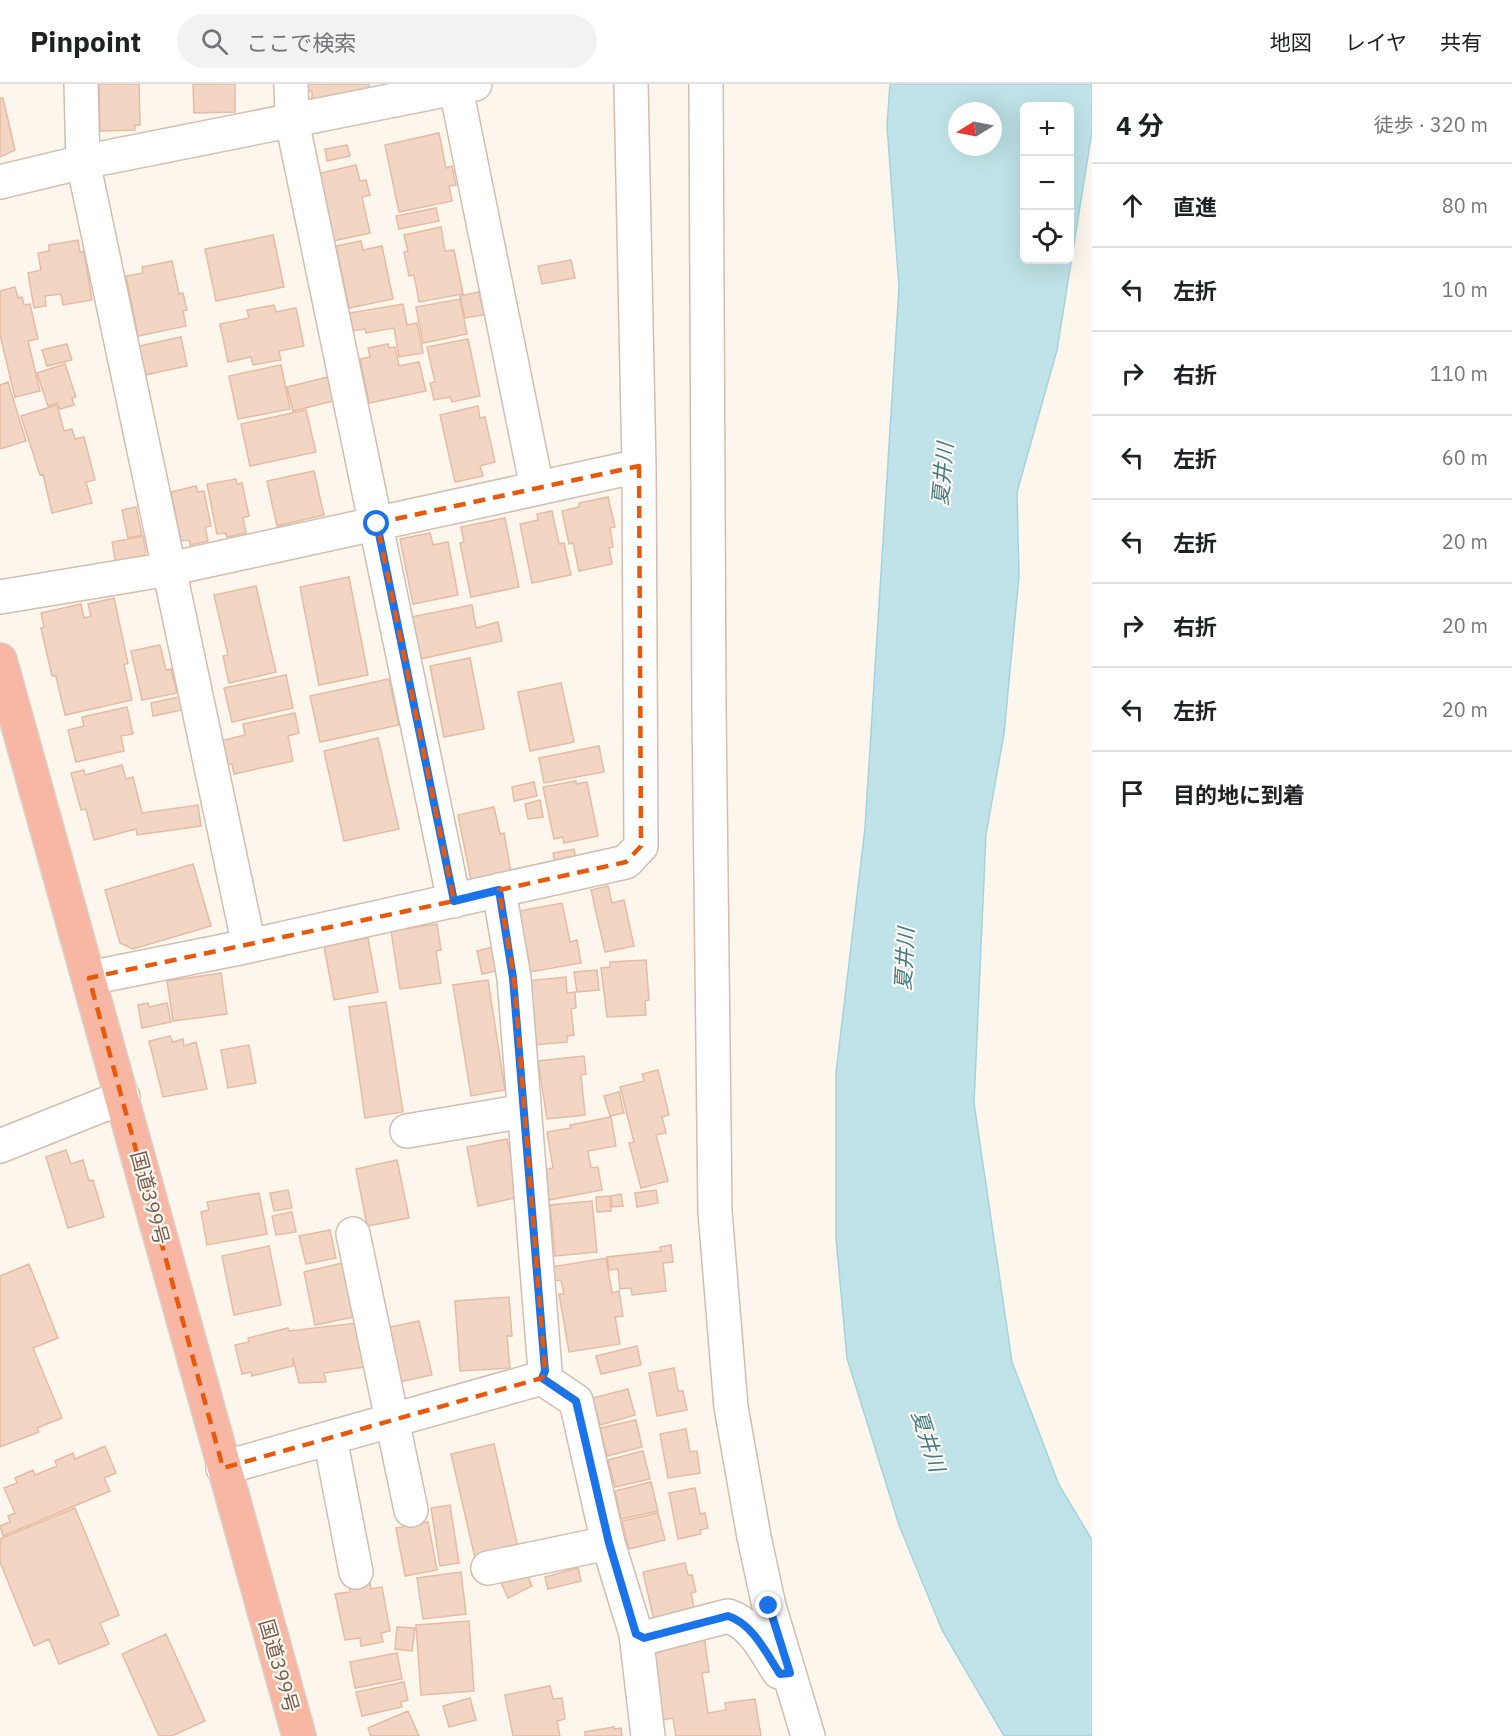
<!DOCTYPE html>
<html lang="ja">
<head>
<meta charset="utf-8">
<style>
	body { margin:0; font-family:"IBM Plex Sans","Noto Sans JP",sans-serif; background:#f2f2f2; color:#202124 }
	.controls { position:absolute; right:18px; top:18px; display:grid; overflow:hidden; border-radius:9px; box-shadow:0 6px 24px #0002 }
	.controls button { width:54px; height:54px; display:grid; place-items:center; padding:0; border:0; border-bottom:2px solid #e0e0e0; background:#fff; color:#202124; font:30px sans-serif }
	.compass { position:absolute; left:948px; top:18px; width:54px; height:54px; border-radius:50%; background:#fff; box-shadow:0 6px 24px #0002; rotate:260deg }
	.stop { position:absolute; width:18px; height:18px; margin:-14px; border:4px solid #1a73e8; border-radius:50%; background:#fff }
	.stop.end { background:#1a73e8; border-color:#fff; box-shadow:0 2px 6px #0008 }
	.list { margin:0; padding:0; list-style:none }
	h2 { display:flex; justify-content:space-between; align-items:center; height:78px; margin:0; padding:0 24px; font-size:26px }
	h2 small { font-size:20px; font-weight:400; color:#757577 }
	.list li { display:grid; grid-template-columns:39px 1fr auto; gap:18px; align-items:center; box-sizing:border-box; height:84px; padding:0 24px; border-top:2px solid #e0e0e0 }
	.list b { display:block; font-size:22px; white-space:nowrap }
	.list em { font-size:20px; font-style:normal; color:#757577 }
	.icon { flex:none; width:33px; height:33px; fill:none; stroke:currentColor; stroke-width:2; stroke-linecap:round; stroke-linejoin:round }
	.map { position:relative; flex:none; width:1092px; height:1652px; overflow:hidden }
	header { display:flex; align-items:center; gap:36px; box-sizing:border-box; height:84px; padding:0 30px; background:#fff; border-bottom:2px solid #e0e0e0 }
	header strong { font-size:28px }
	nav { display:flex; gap:33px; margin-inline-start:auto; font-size:21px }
	.search { width:420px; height:54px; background:#f2f2f2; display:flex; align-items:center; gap:15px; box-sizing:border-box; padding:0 21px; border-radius:33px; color:#757577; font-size:22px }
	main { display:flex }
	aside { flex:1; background:#fff }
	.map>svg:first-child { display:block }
</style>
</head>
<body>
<header>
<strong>Pinpoint</strong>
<div class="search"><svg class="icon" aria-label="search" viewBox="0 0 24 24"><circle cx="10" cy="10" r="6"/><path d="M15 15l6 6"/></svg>ここで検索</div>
<nav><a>地図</a><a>レイヤ</a><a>共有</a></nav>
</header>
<main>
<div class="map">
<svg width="1092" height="1652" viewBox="0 0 1092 1652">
	<rect width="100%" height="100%" fill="#fdf6ec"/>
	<path fill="#bfe3e8" stroke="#a5d3da" stroke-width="1.5" fill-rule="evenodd" d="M890,0H1092V47L1057,266L1017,408L1019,492L1004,650L986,750L974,1019L1012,1278L1059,1401L1092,1456V1652H1004L942,1546L899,1441L847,1274L836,1154V989L865,744L899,203L887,42ZM1024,22H1070V176H1024ZM957,27H993V63H957Z"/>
	<path fill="#f3d5c3" stroke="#e6bba3" stroke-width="1.5" d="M99,0H139L140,41H135V46L100,47Z
		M193,0H235V28L194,29Z
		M306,0H369V11L312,20V7H306Z
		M0,14H3L15,66L0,73Z
		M439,49L446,84L452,82L456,101L449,102L452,117L399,128L385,61Z
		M347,61L350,72L327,77L325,65Z
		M356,81L360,97L366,96L370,111L362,113L370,149L333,157L317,90Z
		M436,124L439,137L399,145L396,132Z
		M441,143L445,167L454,166L463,210L419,218L414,191L409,192L404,168L408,167L404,151Z
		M273,151L284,203L216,217L205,165Z
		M78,156L80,168H84L92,216L63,221L61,210L45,212L46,222L34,224L28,189L41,186L38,169L49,167V161Z
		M361,157L363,166L382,162L393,215L349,224L336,162Z
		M571,176L575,194L542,200L538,182Z
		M172,177L179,210L183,209L187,226L183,227L186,242L138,252L126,192L143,189L142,183Z
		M15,203L18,214L22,213L24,221L30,220L38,255L28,257L40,307L15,313L0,251V207Z
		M479,208L484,231L465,234L460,212Z
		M460,215L467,250L423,259L416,223Z
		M403,220L407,241L417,239L423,269L399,273L394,244L366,249L365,245L352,247L349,229Z
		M274,221L276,228L296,224L304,262L279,267L281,276L253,281L251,273L228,278L220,240L249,234L247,226Z
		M181,253L187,282L145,291L139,262Z
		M468,255L480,312L452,318L450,313L434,316L430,299L435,298L427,263Z
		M67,260L72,276L47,282L42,266Z
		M388,260L389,264L395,263L399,282L419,278L426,307L369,319L360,275L370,273L368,264Z
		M65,280L76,313L72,314L74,321L60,325L57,319L48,322L37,289Z
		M281,281L290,325L238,335L229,292Z
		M328,293L333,317L293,327L287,303Z
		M8,298L26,357L0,365V301Z
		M57,321L64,347L72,345L75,355L84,353L95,396L86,398L92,419L52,429L43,390L40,391L21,332Z
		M478,322L480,334L485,333L495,378L480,382L483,392L455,398L440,331Z
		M306,326L316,368L250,382L241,340Z
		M314,387L324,431L277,442L267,397Z
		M236,395L237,400L242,399L249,432L243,434L246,449L227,453L226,449L217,450L207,400Z
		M196,402L198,408L204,407L211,442L205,443L208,457L190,461L189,456L181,457L171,408Z
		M608,413L615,443L610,444L613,463L609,464L612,480L579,487L573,459L569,460L562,427L579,423V419Z
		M136,423L142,451L128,454L122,426Z
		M552,427L559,460L564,459L571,491L532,499L520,440L538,436L537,430Z
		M505,434L519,503L471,513L460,459L464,458L461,443Z
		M430,449L433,461L448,458L458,511L413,520L400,455Z
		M143,452L146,468L142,475L116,480L112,458Z
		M349,493L368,591L319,601L300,503Z
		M256,502L276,588L229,599L223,572L228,571L214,511Z
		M114,514L128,579L124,581L132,616L65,631L56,592H52L41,544L44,543L41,529L81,520L84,534L91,532L88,520Z
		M472,521L476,544L498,538L502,557L420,575L411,533Z
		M160,561L166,586L171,585L177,609L142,616L131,567Z
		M470,574L484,645L444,653L430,582Z
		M286,591L293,624L232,638L224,604Z
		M389,595L399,641L320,658L310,612Z
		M561,599L574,658L530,667L518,608Z
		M179,613L182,626L153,632L151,619Z
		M127,623L133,650L121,652L124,667L76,678L68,646L84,642L82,633Z
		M295,629L299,649L288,652L293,677L234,690L232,680L226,681L220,657L245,651L243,640Z
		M378,654L399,745L344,757L324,667Z
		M599,662L604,688L544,699L539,674Z
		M122,681L126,695L133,693L142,729L198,721L201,742L137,751L136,745L94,756L86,725L81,726L71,689L84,686L85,691Z
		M576,697V700L587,698L598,752L564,759L563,753L554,755L543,703Z
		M534,698L537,712L514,717L512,703Z
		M540,716L543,733L528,735L525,720Z
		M494,723L500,750L504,749L511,788L471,796L458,731Z
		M574,765L577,779L556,783L553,769Z
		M193,780L211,842L133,865L120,859L105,806Z
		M608,802L612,819L624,816L634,862L605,868L591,806Z
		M562,819L570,858L577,856L581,879L530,888L519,827Z
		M437,840L441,866L436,867L441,899L400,905L391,847Z
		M368,854L378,908L334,916L324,862Z
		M496,862L501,886L482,890L477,867Z
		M646,876L649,916L645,917L646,931L607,933L601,884L610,883V878Z
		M597,886L599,906L577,908L574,888Z
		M221,889L227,930L173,937L167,897Z
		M566,893L567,909L575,908L576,924L571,925L574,951L567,952V958L533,961L527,897Z
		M488,896L505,1006L471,1012L453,901Z
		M386,918L403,1028L365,1034L349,923Z
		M148,919L149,923L167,919L171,938L142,944L138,921Z
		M170,952L173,958L183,955L184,962L196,958L207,1005L163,1013L149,957Z
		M249,961L256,999L228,1004L221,966Z
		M584,972L586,990L581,991L585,1031L547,1035L538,977Z
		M658,986L669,1031L662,1033L666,1049L656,1051L668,1097L641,1104L629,1059L634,1058L620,1003L644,997L642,990Z
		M619,1008L624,1029L610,1032L604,1012Z
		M611,1033L616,1062L588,1067L591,1084L598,1083L602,1106L549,1116L544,1086L553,1084L547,1048L571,1044L570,1041Z
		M507,1055L519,1113L478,1122L467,1063Z
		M66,1066L71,1080L83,1076L89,1097L93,1096L104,1133L68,1144L46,1073Z
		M397,1076L409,1134L367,1142L356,1085Z
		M288,1106L292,1124L274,1127L270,1109Z
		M656,1106L658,1119L637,1123L635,1109Z
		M259,1109L267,1150L207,1161L201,1128L209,1126L207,1118Z
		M621,1110L623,1122L612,1123L611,1112Z
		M610,1112L611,1127L597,1128L596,1113Z
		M592,1117L597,1168L555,1172L550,1121Z
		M292,1128L296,1148L276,1151L272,1132Z
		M330,1146L336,1174L306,1180L299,1152Z
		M671,1161L673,1178L663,1179L666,1207L632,1211L631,1204L620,1205L618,1185L609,1186L607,1173L661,1167L660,1163Z
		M269,1162L281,1221L234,1231L222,1172Z
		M606,1174L612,1209L619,1207L623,1232L615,1233L620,1260L569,1268L559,1210H564L561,1196L554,1197L551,1183Z
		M347,1178L359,1232L315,1241L304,1188Z
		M29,1180L58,1254L33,1264L62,1334L37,1344L39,1348L0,1363V1192Z
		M509,1213L512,1252H507L510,1284L460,1287L455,1217Z
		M419,1237L432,1291L394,1299L381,1245Z
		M366,1238L371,1282L324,1289L326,1298L299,1299L293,1274V1282L252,1292L251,1288L242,1290L235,1261L249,1258L248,1254L288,1244L289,1247Z
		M637,1262L641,1281L601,1290L596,1272Z
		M674,1284L678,1307H683L687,1326L657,1332L649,1289Z
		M628,1305L635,1331L600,1341L593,1314Z
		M636,1336L642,1363L607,1372L600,1344Z
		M686,1345L690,1368L697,1367L700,1389L668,1394L660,1350Z
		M494,1360L519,1468L476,1478L451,1370Z
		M105,1362L116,1389L104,1394L110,1407L3,1452L0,1442L10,1438L8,1432L15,1429L4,1404L17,1399L15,1394L33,1386L35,1391L57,1382L55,1377L73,1369L75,1375Z
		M643,1367L650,1395L615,1403L608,1376Z
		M651,1398L658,1427L621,1435L615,1407Z
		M695,1404L700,1430L705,1429L708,1444L700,1446L701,1450L678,1455L669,1409Z
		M450,1421L459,1479L440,1482L431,1424Z
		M75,1424L119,1531L100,1539L109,1560L59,1580L49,1555L34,1562L0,1478V1455Z
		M658,1429L665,1456L629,1465L622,1437Z
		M428,1438L437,1486L405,1492L396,1444Z
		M685,1479L688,1491H692L696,1508L691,1509L696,1532L655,1541L643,1488Z
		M524,1484L532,1502L508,1514L500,1496Z
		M578,1484L581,1497L548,1505L545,1493Z
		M461,1488L466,1530L423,1535L417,1494Z
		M369,1493L371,1505L382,1503L390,1547L381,1549L383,1558L361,1562L360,1554L345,1556L335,1510L350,1508L348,1496Z
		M469,1537L474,1607L421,1611L416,1541Z
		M397,1543L415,1544L412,1567L395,1565Z
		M166,1550L205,1637L172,1652H159L122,1570Z
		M704,1551L709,1588L702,1589L708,1629L726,1626L725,1619L755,1615L761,1652H676L673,1634L662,1636L652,1561Z
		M397,1569L402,1595L355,1604L350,1578Z
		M404,1598L408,1616L401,1618L402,1623L362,1632L356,1608Z
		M550,1602L553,1615L562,1614L565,1635L557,1637L560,1652H513L505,1611Z
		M470,1614L476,1636L449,1643L443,1622Z
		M408,1627L419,1652H371L368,1644Z
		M614,1643V1645L621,1644L622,1652H585V1648Z"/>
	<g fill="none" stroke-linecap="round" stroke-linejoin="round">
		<defs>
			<path id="street" d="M81,0L83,78L249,862
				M291,0L292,37L454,817
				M455,0L537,404
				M706,0L709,626L715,1128L731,1323L754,1453L769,1522L808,1652
				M0,513L169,485L639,382
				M89,894L249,862L626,778L641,762L639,382L631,0
				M407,1047L524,1027
				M0,1062L123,1013
				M353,1150L411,1426
				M542,1294L576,1317L608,1459L636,1550L644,1554L728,1532C753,1540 765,1567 779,1588
				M330,1354L356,1488
				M223,1384L542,1294L545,1287L514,894L499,806
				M488,1484L608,1459
				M636,1550L648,1652"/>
			<path id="secondary" d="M0,98L83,78L475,0"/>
			<path id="highway" d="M0,576L299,1652"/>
		</defs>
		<use href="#street" stroke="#d1beb0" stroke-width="36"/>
		<use href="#secondary" stroke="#d6c0b0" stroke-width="36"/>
		<use href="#highway" stroke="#dad1cd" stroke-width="36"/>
		<use href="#street" stroke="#fff" stroke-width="33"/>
		<use href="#secondary" stroke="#fff" stroke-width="33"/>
		<use href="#highway" stroke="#f7b7a3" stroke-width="33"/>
	</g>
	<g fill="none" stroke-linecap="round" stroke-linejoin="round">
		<path stroke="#1a73e8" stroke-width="8" d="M377,440L454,817L499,806L513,894L545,1287L542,1294L576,1317L609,1459L636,1550L644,1554L728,1532C753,1540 766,1569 780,1590L790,1589L769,1522"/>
	</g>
	<path fill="none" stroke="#e8590c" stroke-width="4.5" stroke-dasharray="12 8" stroke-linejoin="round" d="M639,382L641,762L626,778L499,806L514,894L545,1287L542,1294L223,1384L89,894L454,817L377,439Z"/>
	<g text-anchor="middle" stroke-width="4.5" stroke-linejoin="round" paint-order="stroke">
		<g font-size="20" fill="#7a5c4d" stroke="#fffaf3">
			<text transform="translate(150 1114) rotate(75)" y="7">国道399号</text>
			<text transform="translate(279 1582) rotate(74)" y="7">国道399号</text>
		</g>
		<g font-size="21" font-style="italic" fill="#437c86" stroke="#fffaf3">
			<text transform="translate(943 390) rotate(-85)" y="7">夏井川</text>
			<text transform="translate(905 875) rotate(-87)" y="7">夏井川</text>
			<text transform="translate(928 1357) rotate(72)" y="7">夏井川</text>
		</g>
	</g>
</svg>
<div class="controls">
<button>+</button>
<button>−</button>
<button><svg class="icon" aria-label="locate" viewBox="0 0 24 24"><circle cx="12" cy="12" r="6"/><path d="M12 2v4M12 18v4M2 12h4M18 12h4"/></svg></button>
</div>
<svg class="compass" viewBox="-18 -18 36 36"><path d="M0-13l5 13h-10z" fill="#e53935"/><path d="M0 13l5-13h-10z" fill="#757577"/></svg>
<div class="stop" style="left:377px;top:440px"></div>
<div class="stop end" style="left:769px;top:1522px"></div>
</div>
<aside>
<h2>4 分<small>徒歩 · 320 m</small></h2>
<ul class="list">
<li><svg class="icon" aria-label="ahead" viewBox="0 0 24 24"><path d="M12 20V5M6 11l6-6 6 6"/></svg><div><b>直進</b></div><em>80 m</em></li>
<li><svg class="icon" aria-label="left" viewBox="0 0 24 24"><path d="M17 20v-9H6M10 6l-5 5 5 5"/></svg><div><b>左折</b></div><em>10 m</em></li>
<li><svg class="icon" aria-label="right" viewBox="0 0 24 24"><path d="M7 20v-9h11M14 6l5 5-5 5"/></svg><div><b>右折</b></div><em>110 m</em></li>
<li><svg class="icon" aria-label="left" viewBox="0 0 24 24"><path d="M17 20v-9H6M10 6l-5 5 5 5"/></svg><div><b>左折</b></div><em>60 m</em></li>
<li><svg class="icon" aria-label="left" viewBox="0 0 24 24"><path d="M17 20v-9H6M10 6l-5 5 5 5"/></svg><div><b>左折</b></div><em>20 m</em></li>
<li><svg class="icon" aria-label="right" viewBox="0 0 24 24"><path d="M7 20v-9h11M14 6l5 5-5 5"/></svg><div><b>右折</b></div><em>20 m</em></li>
<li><svg class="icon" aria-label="left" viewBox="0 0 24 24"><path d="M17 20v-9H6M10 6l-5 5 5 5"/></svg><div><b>左折</b></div><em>20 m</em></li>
<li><svg class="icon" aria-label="arrive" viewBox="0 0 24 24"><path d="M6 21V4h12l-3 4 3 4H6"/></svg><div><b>目的地に到着</b></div></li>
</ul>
</aside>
</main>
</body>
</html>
